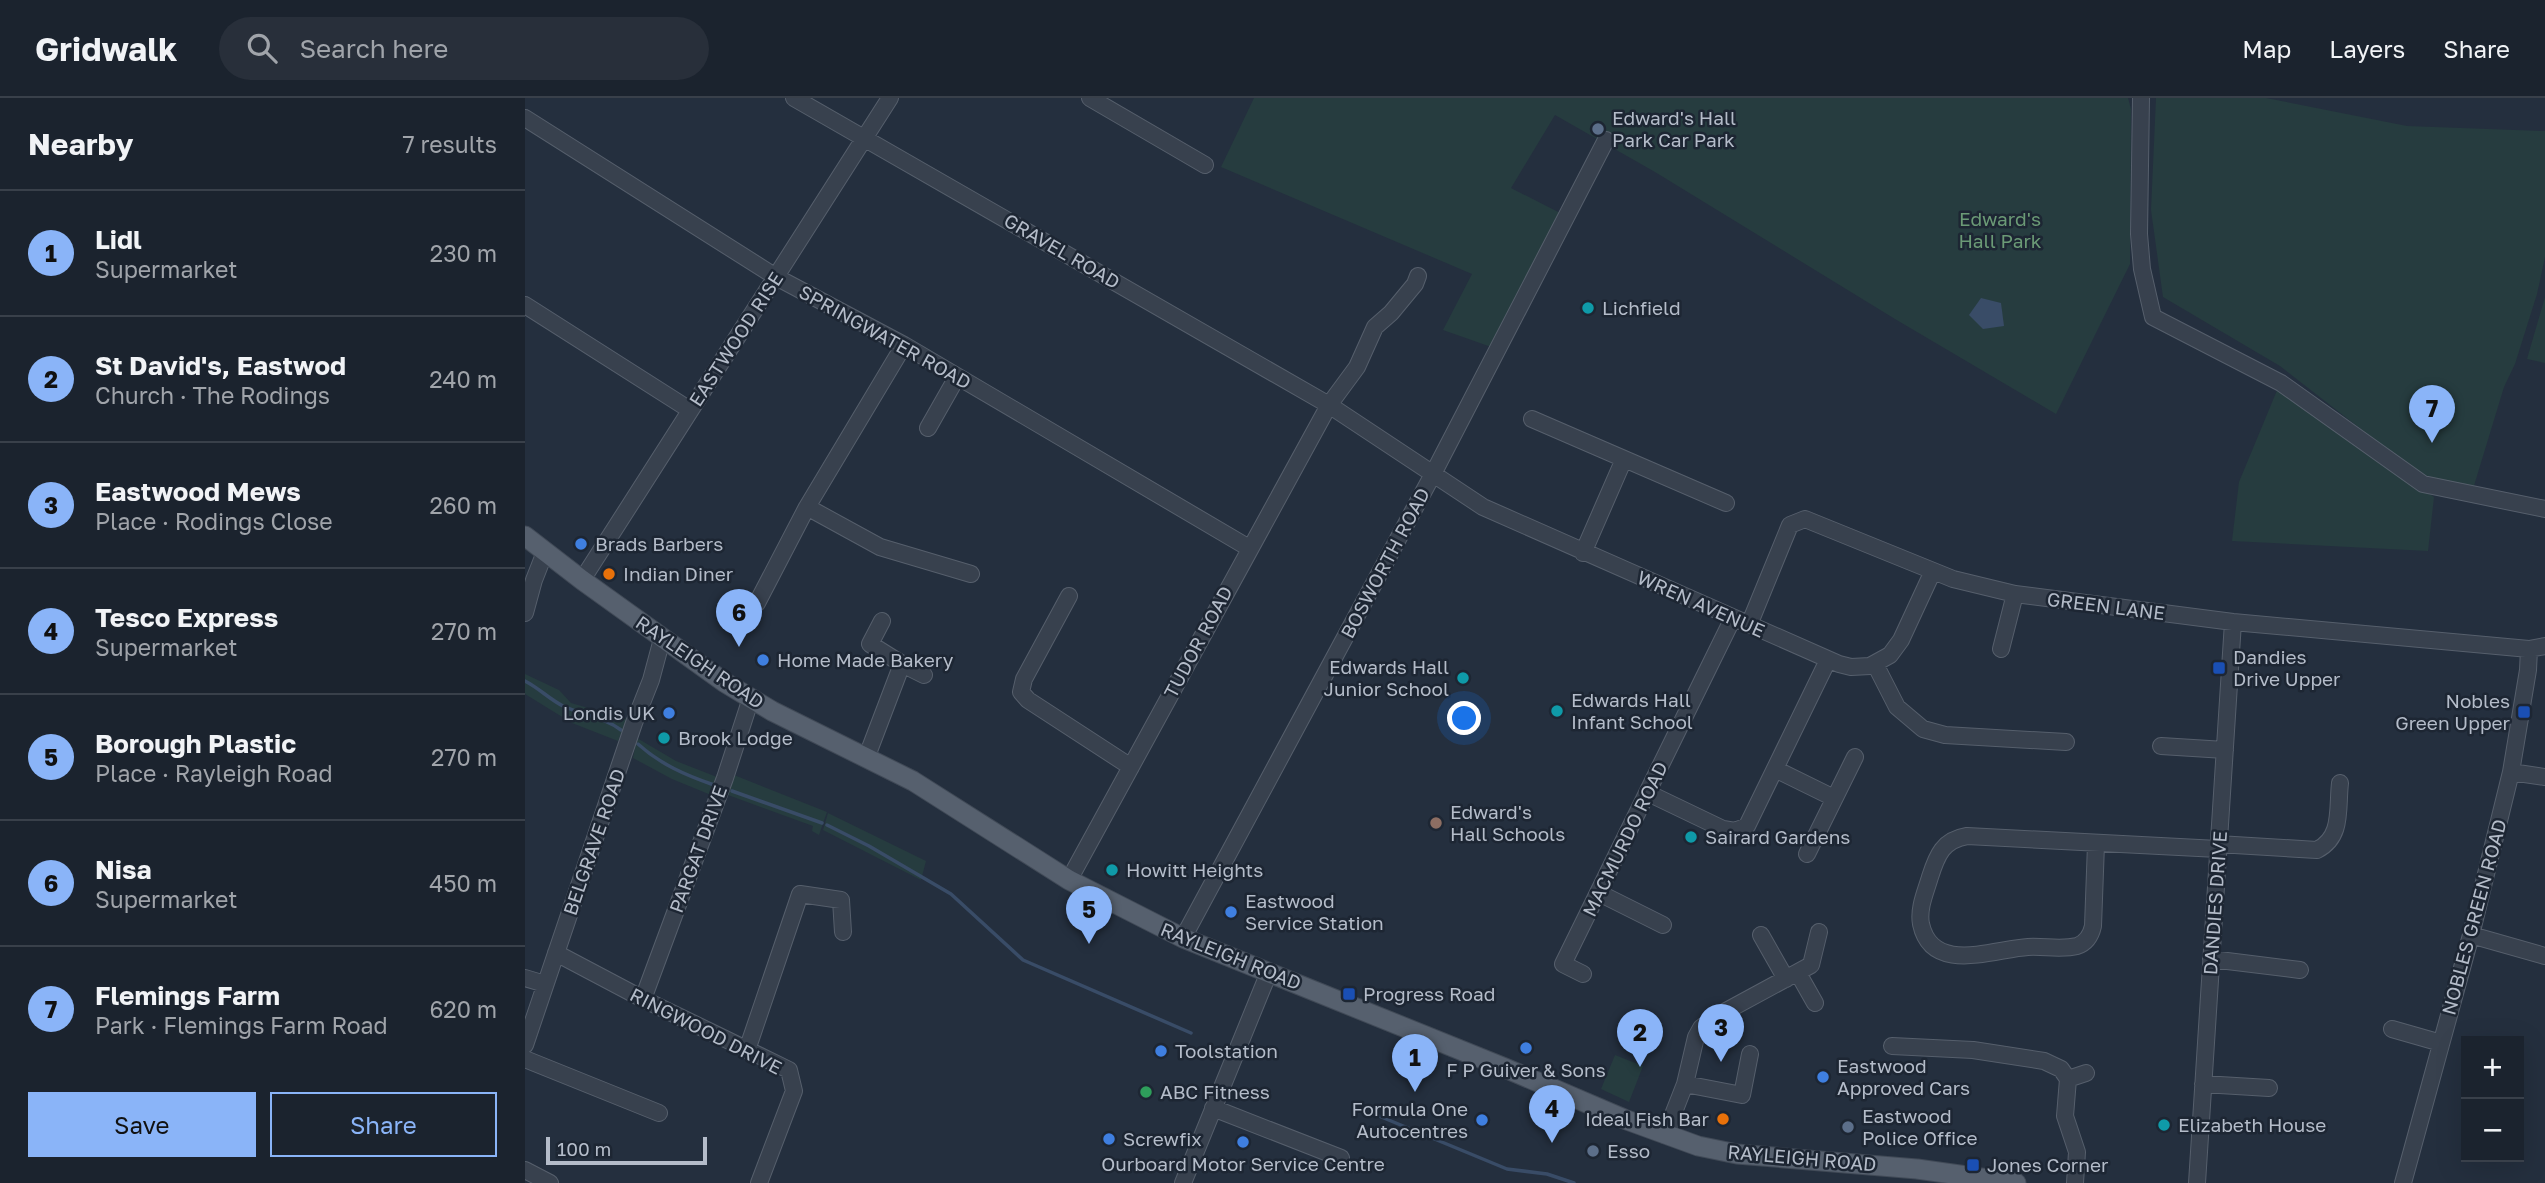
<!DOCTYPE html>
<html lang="en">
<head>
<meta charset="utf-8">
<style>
	body { margin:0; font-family:"Golos Text",sans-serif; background:#282f3a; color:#f1f3f6 }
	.controls { position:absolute; right:21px; bottom:21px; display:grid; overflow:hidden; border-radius:0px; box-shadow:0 7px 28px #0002 }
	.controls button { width:63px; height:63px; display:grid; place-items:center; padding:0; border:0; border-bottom:2px solid #39404a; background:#1b232e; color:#f1f3f6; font:35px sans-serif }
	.scale { position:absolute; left:21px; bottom:18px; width:161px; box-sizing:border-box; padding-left:7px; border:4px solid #b4bcc9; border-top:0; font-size:19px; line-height:24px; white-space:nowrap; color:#b4bcc9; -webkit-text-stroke:5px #1d2633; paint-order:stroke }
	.you { position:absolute; left:940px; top:621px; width:24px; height:24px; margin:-18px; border:5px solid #fff; border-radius:50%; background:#1a73e8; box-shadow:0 0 0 10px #1a73e833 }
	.badge { display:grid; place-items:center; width:46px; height:46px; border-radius:50%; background:#8ab4f8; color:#111; font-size:23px; font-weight:700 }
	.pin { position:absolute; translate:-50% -58px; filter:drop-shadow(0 2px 4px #0008) }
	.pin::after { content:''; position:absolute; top:37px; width:24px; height:21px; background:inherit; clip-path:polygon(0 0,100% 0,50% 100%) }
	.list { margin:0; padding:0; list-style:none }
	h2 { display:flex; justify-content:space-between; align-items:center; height:91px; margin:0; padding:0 28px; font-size:30px }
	h2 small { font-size:23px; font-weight:400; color:#a0a4aa }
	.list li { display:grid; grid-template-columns:46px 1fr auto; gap:21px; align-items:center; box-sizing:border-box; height:126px; padding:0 28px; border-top:2px solid #39404a }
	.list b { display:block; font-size:26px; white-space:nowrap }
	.list p { margin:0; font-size:23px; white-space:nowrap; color:#a0a4aa }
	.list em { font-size:23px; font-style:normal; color:#a0a4aa }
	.actions { display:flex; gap:14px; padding:21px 28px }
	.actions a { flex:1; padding:16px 0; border:2px solid #8ab4f8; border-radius:0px; text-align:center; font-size:24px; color:#8ab4f8 }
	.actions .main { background:#8ab4f8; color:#111 }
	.icon { flex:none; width:38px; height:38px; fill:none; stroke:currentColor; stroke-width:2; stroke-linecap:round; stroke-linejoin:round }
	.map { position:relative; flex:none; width:2020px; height:1085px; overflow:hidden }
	header { display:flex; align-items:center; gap:42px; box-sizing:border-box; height:98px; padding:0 35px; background:#1b232e; border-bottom:2px solid #39404a }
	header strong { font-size:33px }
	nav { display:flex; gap:38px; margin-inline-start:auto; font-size:24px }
	.search { width:490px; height:63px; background:#282f3a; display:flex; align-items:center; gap:18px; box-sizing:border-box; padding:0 24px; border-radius:38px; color:#a0a4aa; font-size:26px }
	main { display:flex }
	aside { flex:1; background:#1b232e }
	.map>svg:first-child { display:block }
</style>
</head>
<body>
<header>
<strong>Gridwalk</strong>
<div class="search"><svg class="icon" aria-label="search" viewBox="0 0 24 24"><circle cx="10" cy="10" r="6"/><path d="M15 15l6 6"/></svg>Search here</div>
<nav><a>Map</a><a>Layers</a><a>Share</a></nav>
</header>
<main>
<aside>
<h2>Nearby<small>7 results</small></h2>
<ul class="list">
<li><span class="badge">1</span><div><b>Lidl</b><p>Supermarket</p></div><em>230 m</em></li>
<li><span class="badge">2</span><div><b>St David's, Eastwod</b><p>Church · The Rodings</p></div><em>240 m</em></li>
<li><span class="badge">3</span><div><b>Eastwood Mews</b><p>Place · Rodings Close</p></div><em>260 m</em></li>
<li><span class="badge">4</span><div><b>Tesco Express</b><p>Supermarket</p></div><em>270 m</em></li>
<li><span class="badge">5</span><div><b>Borough Plastic</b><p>Place · Rayleigh Road</p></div><em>270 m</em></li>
<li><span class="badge">6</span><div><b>Nisa</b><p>Supermarket</p></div><em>450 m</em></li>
<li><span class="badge">7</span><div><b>Flemings Farm</b><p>Park · Flemings Farm Road</p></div><em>620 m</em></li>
</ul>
<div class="actions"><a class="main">Save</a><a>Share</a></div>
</aside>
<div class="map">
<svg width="2020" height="1085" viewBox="0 0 2020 1085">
	<rect width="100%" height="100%" fill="#242f3e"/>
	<path fill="#263c3f" d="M729,0H1603L1606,11L1605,166L1531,316L1370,221L1130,74L1030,17L986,90L1041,118L972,251L918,232L947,176L696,69Z
		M1631,0H1741L1882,28L2020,33V159L2012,196L1990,266L1979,289L1948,391L1900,381L1755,268L1638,199L1626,112Z
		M2020,199V265L2002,261Z
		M1753,290L1909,399L1903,453L1707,443L1714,384Z
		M0,576L34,592L46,605L102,621L93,643L47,625L0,596Z
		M112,640L151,663L192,679L186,697L147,681L108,660Z
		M209,677L302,714L294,737L287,733L288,728L203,697Z
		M303,715L401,763L396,782L298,732Z
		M1090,957L1118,968L1104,1004L1076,991Z"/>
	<path fill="#394c67" d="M1456,200L1476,205L1479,228L1458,231L1444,217Z"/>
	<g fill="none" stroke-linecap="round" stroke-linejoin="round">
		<path stroke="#394c67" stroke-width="3.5" d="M0,583C14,590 24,601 38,608C57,617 79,619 96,632
			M113,646C135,666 160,677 189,687
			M207,693L297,725
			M302,727L344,748L426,796L498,862L666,935
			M854,1018L982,1071L1022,1076L1049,1085"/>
		<defs>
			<path id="minor" d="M269,0L804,307L544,782
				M565,0L680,67
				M1616,0L1614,136L1617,171L1628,219L1756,285L1898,386L2020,411
				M0,20L251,179L379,247L724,450
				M893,178L890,186L866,215L850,229L832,269L804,307L958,409L1314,566L1326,569L1345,568L1365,557L1376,542L1408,473
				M0,207L165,312
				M1007,321L1201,405
				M403,330L432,279
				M282,409L355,449L446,476
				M1058,455L1099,361
				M57,482L365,0
				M544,498L499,581L496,594L503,602L606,669
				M232,505L282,409L379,247
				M0,515L9,482L20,454
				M1224,527L1265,427L1280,421L1428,481L1490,496L1708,524L2004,551L2020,548
				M1476,551L1490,496
				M377,566L399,577
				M1350,566L1372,609L1398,631L1420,637L1541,644
				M1636,648L1700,652
				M342,658L377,566L345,546L357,523
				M1250,671L1309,700
				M1986,674L2020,679
				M1123,695L1198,731L1210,733L1222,728L1303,562
				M1571,746L1568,828C1566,837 1561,845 1552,848C1537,852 1519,848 1503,849C1469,851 1407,877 1396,826C1393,810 1401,793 1405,779C1412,757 1418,742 1442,738L1693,751
				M1693,746L1792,752C1818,739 1812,711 1815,685
				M1282,756L1330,659
				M1074,795L1138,827
				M1236,837L1261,881
				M1946,837L2020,858
				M658,840L908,376L1081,42
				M31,855L118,901L264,972L269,993L234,1085
				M1686,861L1775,872
				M1273,875L1290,905
				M1058,876L1038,866L1208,520
				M0,880L20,886
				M118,901L200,680L226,600
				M1867,931L1916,945
				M0,947L109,625L126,582L137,541
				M1367,948L1448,952L1519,963L1536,971L1543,981L1540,1018L1552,1054L1550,1085
				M222,952L275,796L316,802L318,834
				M0,961L134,1015
				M1543,981L1561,975
				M1160,986L1217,997L1225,956
				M1678,986L1744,990
				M688,1010L816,1060
				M1140,1037L1160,986L1171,939L1176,930L1192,918L1286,867L1294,834
				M0,1072L25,1085
				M658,1085L744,874
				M1672,1085L1708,524
				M1878,1085L1946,837L1986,674L2003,572L2004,551"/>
			<path id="major" d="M0,438L57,482L199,584L247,613L388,683L544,782L658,840L980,970L1099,1021L1173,1048L1212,1056L1392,1071L1491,1085"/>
		</defs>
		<use href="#minor" stroke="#565f6c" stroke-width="18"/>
		<use href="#major" stroke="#414a57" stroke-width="21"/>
		<use href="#minor" stroke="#38414e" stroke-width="16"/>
		<use href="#major" stroke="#56606e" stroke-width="19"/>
	</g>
	<g fill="#5c6f8a" stroke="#1d2633" stroke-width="2.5">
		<circle cx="1073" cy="31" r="7"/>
		<circle cx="1323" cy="1029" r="7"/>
		<circle cx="1068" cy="1053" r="7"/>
	</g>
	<g fill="#0f9aa8" stroke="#1d2633" stroke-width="2.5">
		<circle cx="1063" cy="210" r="7"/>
		<circle cx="938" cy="580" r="7"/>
		<circle cx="1032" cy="613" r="7"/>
		<circle cx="139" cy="640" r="7"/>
		<circle cx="1166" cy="739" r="7"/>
		<circle cx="587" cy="772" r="7"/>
		<circle cx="1639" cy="1027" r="7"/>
	</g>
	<g fill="#3f7fe0" stroke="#1d2633" stroke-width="2.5">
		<circle cx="56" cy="446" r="7"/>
		<circle cx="238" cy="562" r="7"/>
		<circle cx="144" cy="615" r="7"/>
		<circle cx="706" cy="814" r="7"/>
		<circle cx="1001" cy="950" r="7"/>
		<circle cx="636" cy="953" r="7"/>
		<circle cx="1298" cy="979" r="7"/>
		<circle cx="957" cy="1022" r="7"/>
		<circle cx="584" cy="1041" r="7"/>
		<circle cx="718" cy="1044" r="7"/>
	</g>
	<g fill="#e8710a" stroke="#1d2633" stroke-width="2.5">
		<circle cx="84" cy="476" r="7"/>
		<circle cx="1198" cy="1021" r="7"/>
	</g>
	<g fill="#1a4fb4" stroke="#1d2633" stroke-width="2.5">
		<rect x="1687" y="563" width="14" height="14" rx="3.5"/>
		<rect x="1992" y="607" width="14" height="14" rx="3.5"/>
		<rect x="817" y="889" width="14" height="14" rx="3.5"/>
		<rect x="1441" y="1060" width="14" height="14" rx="3.5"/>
	</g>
	<circle fill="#8d6e63" stroke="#1d2633" stroke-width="2.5" cx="911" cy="725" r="7"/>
	<circle fill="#2e9e5b" stroke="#1d2633" stroke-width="2.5" cx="621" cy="994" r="7"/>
	<g text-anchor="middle" stroke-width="5" stroke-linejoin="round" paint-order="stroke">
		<g font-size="19" fill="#b4bcc9" stroke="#1d2633" text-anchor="start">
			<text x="1087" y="27">Edward's Hall<tspan x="1087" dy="22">Park Car Park</tspan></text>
			<text x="1077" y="217">Lichfield</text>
			<text x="70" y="453">Brads Barbers</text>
			<text x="98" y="483">Indian Diner</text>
			<text x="1708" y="566">Dandies<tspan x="1708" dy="22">Drive Upper</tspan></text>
			<text x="252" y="569">Home Made Bakery</text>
			<text x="924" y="576" text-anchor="end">Edwards Hall<tspan x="924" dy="22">Junior School</tspan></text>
			<text x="1046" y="609">Edwards Hall<tspan x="1046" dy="22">Infant School</tspan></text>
			<text x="1985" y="610" text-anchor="end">Nobles<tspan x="1985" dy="22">Green Upper</tspan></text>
			<text x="130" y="622" text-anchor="end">Londis UK</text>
			<text x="153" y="647">Brook Lodge</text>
			<text x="925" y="721">Edward's<tspan x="925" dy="22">Hall Schools</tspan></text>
			<text x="1180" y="746">Sairard Gardens</text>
			<text x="601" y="779">Howitt Heights</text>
			<text x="720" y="810">Eastwood<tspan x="720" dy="22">Service Station</tspan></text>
			<text x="838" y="903">Progress Road</text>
			<text x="650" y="960">Toolstation</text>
			<text x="1312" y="975">Eastwood<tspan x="1312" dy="22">Approved Cars</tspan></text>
			<text x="1001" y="979" text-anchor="middle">F P Guiver &amp; Sons</text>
			<text x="635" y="1001">ABC Fitness</text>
			<text x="943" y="1018" text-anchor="end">Formula One<tspan x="943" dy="22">Autocentres</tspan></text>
			<text x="1337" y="1025">Eastwood<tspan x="1337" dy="22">Police Office</tspan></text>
			<text x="1184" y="1028" text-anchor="end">Ideal Fish Bar</text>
			<text x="1653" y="1034">Elizabeth House</text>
			<text x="598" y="1048">Screwfix</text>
			<text x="1082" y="1060">Esso</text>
			<text x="718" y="1073" text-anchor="middle">Ourboard Motor Service Centre</text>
			<text x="1462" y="1074">Jones Corner</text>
		</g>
		<g font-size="19" fill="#6b9a76" stroke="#1d2633">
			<text x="1475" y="128">Edward's<tspan x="1475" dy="22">Hall Park</tspan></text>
		</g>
		<g font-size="19" fill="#b4bcc9" stroke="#1d2633">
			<text transform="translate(537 153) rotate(30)" y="7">GRAVEL ROAD</text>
			<text transform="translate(360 239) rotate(29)" y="7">SPRINGWATER ROAD</text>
			<text transform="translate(211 241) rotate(-57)" y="7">EASTWOOD RISE</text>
			<text transform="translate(860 465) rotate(-62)" y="7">BOSWORTH ROAD</text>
			<text transform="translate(1176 506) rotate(24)" y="7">WREN AVENUE</text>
			<text transform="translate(1581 508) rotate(7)" y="7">GREEN LANE</text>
			<text transform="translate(673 544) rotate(-62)" y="7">TUDOR ROAD</text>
			<text transform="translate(175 564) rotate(34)" y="7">RAYLEIGH ROAD</text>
			<text transform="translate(1100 741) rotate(-64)" y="7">MACMURDO ROAD</text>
			<text transform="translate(69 744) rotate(-71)" y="7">BELGRAVE ROAD</text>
			<text transform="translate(173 751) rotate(-70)" y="7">PARGAT DRIVE</text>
			<text transform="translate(1690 805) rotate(-86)" y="7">DANDIES DRIVE</text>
			<text transform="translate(1949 819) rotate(-75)" y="7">NOBLES GREEN ROAD</text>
			<text transform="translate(706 858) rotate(22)" y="7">RAYLEIGH ROAD</text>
			<text transform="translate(181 933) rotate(27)" y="7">RINGWOOD DRIVE</text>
			<text transform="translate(1277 1060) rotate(5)" y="7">RAYLEIGH ROAD</text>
		</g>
	</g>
</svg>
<div class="controls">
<button>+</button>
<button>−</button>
</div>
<div class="scale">100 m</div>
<div class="you"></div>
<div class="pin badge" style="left:890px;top:994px">1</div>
<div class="pin badge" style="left:1115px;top:969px">2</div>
<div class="pin badge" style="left:1196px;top:964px">3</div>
<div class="pin badge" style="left:1027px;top:1045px">4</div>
<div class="pin badge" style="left:564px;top:846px">5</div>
<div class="pin badge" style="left:214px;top:549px">6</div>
<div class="pin badge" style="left:1907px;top:345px">7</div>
</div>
</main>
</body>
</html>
